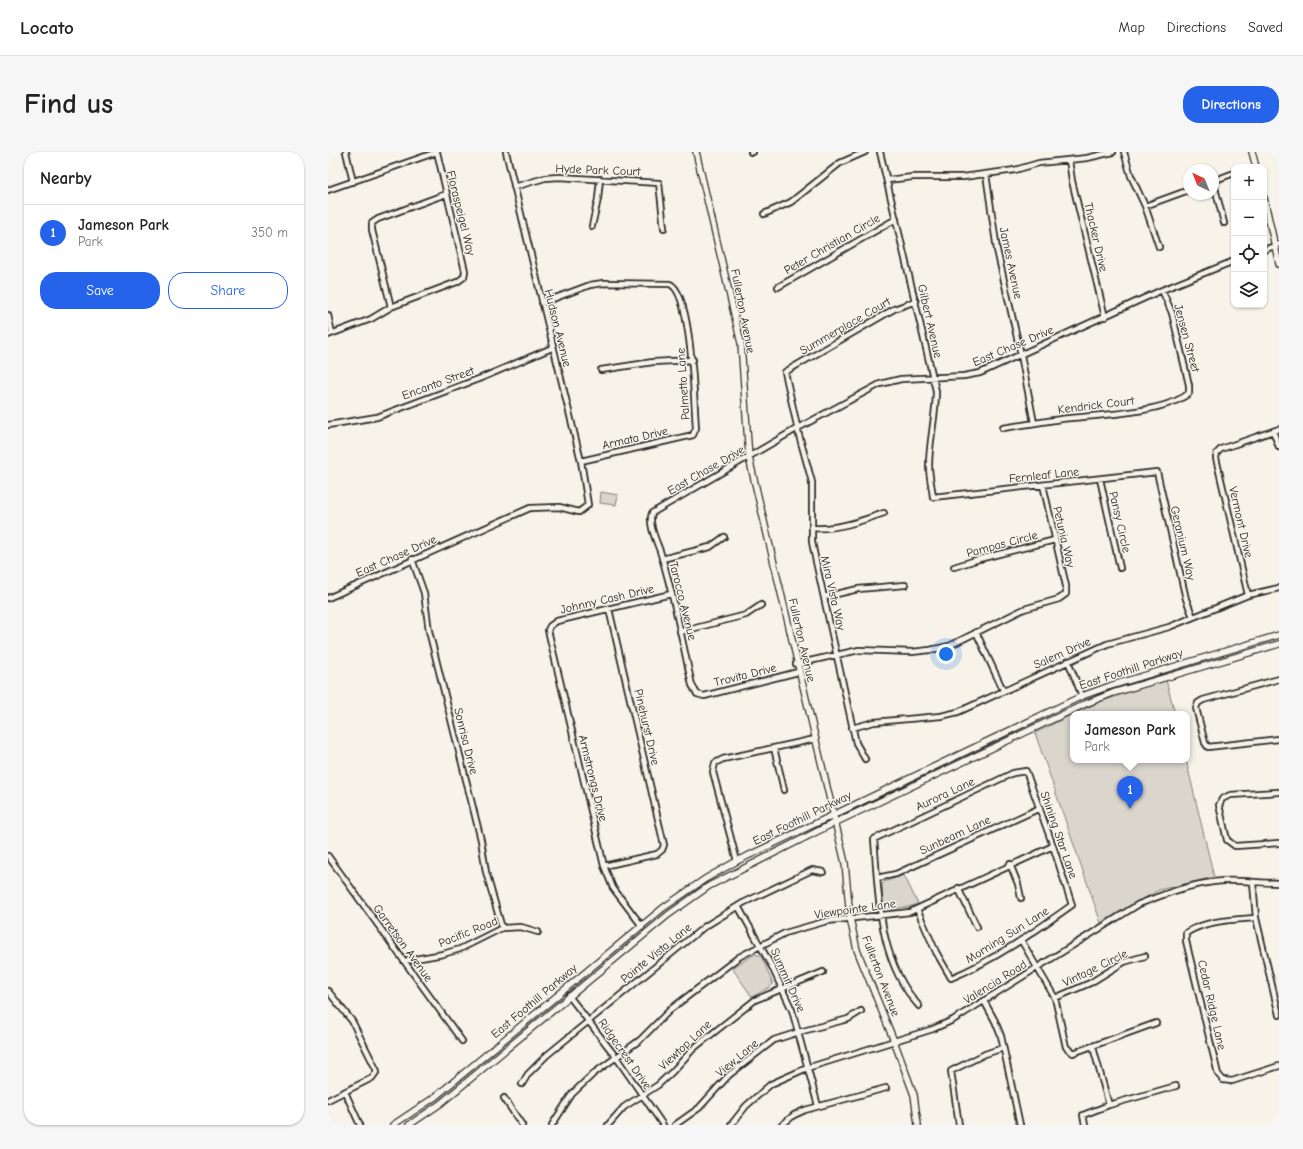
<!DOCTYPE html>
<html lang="en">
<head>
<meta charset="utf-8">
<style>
	body { margin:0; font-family:"Comic Neue",sans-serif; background:#f6f6f6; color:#222 }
	.controls { position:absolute; right:12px; top:12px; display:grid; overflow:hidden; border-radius:8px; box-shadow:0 1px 3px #0004 }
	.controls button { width:36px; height:36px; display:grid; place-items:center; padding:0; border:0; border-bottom:1px solid #e0e0e0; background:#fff; color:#222; font:20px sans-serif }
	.compass { position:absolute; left:855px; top:12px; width:36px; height:36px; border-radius:50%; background:#fff; box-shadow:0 1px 3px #0004; rotate:317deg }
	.you { position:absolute; left:618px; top:502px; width:14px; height:14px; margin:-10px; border:3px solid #fff; border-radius:50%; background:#1a73e8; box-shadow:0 0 0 6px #1a73e833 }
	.badge { display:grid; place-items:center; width:26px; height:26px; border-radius:50%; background:#2563eb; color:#fff; font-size:13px; font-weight:700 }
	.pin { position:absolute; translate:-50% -33px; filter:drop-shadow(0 1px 2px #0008) }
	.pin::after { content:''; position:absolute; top:21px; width:14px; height:12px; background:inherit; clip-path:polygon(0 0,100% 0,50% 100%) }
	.popup { position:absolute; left:742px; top:559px; width:120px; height:52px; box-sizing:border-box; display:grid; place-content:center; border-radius:8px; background:#fff; filter:drop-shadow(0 1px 3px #0005); font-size:13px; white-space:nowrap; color:#767676 }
	.popup b { font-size:15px; color:#222 }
	.popup::after { content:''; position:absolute; left:50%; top:100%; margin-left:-8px; border:8px solid transparent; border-top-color:#fff }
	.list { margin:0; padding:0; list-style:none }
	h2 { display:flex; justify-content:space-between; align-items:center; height:52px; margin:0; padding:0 16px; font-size:17px }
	h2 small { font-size:13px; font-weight:400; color:#767676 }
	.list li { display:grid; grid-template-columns:26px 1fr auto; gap:12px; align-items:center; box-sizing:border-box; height:56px; padding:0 16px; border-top:1px solid #e0e0e0 }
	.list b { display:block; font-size:15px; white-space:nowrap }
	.list p { margin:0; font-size:13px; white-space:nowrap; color:#767676 }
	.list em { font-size:13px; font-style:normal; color:#767676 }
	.actions { display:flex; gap:8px; padding:12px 16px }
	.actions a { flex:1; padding:9px 0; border:1px solid #2563eb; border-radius:16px; text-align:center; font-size:14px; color:#2563eb }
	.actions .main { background:#2563eb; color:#fff }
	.icon { flex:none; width:22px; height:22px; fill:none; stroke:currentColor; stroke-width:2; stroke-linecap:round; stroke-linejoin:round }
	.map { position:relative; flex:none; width:951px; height:973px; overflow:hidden; border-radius:16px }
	header { display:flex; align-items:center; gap:24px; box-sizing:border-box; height:56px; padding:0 20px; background:#fff; border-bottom:1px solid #e0e0e0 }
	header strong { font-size:19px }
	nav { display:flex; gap:22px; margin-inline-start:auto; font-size:14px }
	.intro { display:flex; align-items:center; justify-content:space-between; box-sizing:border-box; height:96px; padding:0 24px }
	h1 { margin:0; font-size:28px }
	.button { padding:10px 18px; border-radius:16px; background:#2563eb; color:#fff; font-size:14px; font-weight:700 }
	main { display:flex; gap:24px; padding:0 24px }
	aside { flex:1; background:#fff; border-radius:16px; box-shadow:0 1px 3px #0004 }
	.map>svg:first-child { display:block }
</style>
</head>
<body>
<header>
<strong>Locato</strong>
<nav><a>Map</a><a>Directions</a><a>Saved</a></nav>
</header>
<div class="intro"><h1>Find us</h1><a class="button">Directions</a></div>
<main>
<aside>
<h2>Nearby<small></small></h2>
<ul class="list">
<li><span class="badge">1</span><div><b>Jameson Park</b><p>Park</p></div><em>350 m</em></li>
</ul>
<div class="actions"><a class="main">Save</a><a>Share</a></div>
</aside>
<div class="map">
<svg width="951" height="973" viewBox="0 0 951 973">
	<rect width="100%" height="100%" fill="#f7f3e8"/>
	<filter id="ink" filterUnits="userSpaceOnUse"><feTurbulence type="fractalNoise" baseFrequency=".025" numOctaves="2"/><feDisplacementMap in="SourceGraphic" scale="8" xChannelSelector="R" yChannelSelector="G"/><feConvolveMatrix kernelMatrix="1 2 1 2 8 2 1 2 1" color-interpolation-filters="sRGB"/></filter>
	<g filter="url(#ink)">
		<path fill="#dad6cc" stroke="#82807c" d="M273,340L290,343L288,353L272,351Z
			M838,528L847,562H746L771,550Z
			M745,562V608H858L886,725L831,738L773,771L707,581Z
			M576,723L590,752L580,755L560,757L555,752L554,732L556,730Z
			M427,802L433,804L445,832L442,835L424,845L404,816Z"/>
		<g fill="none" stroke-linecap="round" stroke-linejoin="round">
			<defs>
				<path id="minor" d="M18,0L25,30
					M423,0H425
					M552,0L608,239C608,265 601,289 601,314C601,324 604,335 605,345L829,320L858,447L865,465
					M796,0L803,24L817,54L831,95
					M741,8L744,29L777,165
					M658,22L669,98L693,203L706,271
					M559,28L585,25H635L687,18L711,11L759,6L785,0
					M885,28L896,71
					M885,29L906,21
					M186,35L217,26L231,25L331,31L336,76
					M0,38L109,0
					M817,54L861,38
					M436,62L463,50L512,11L537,0
					M264,74L270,47L272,27
					M936,98L951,92
					M450,135L568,67
					M214,151L262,133L275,131L342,132C364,141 366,252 368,276L365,283L253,309
					M63,155L44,78V71L50,67L118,42
					M0,163L4,181
					M0,183L43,167L63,155L129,130L136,125L137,119L109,0
					M273,218L325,210L365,208
					M0,273L49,265L153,226L224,196
					M675,276C694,273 714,270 733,267C766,263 836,262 861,241V233L844,161L834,138
					M945,279L951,295
					M772,327L792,416
					M484,376C509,378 533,369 556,361
					M84,407L96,441L101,479L153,688L158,720L174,776
					M334,407L382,395L396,385
					M626,415L651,407L727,388
					M920,443L888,306L889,301L893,297L951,277
					M496,445L530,437L577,433
					M0,446L202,356L231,355L251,360L260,353L253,309L178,0
					M352,480L418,463L433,453
					M648,480L675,538
					M740,509L754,544
					M468,512L531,498L584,500L602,498L621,494L696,457L731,447L738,442V434L715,333
					M470,520L376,544L369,542L364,533C354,489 346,443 332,399C328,388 320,372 324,361L470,276L552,232L573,227L636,224L652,221L834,138L906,109
					M951,527L875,548L870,551L868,556L877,591L880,595L951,587
					M524,576L546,570L613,564L630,560L779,492L841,475L920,443L951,436
					M446,596L456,638
					M537,607L528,591L487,405L484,390V330L471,283L457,220L566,157L588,149
					M951,640L902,643L894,647L891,653L899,688L907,694L951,691
					M0,704L134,889
					M409,709L385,620L387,611L395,607L487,587
					M682,712L690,732L693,746
					M276,714L329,702L334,698L336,693L281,457
					M549,726L568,722L712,656
					M925,731L928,766L951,863
					M630,736L649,775
					M410,754L444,815L464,858L490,954
					M589,757L608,800L623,826C667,808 706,780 744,753L725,694L698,619L685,621L546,687C551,746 550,808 591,854
					M928,766C905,768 878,768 858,781V789L890,922L895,928L904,929L951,914
					M314,774L285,736L276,714L220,478L222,474L229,469L343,442
					M693,788L727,846L738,895L745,901L828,871
					M76,809L115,802L132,797L174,776L193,775L210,780
					M0,839L24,869L49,919L44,926L0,948
					M241,844L288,905L335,973
					M727,846L762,831L796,810L817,804
					M656,849L667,869L673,884L692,973
					M765,895L781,953
					M194,932L200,922L219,903L376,775L415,751L484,718L495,720
					M17,940L32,973
					M176,946L194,973
					M224,973L244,942L265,922L312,888L343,857L411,805L457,781L499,769L582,760L725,694
					M280,973L296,955L330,933L344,920L366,896L427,848L495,820
					M347,973L371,956L401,923L446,888L471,880L520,867L533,859
					M403,973L418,954L443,932L479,916L605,877L625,868L811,752C839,741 865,731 895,729C913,728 932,731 951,731
					M454,973L466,963L477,958L558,936
					M631,973L623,919L657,902L675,896
					M757,973L755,963L781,953L848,934"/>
				<path id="major" d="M368,0L413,191L421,306L517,711L522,766L529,798L566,889L586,943L590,973
					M924,0L928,15
					M936,46L951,112
					M65,973L107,945L335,756L377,727L409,709L754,544L782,534L951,483
					M81,973L112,952L340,763L381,734L498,675L757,552L785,541L951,492"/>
			</defs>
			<use href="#minor" stroke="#2b2b2b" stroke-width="8"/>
			<use href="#major" stroke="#2b2b2b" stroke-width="8"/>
			<use href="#minor" stroke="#f7f3e8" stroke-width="4.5"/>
			<use href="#major" stroke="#f7f3e8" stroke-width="5.5"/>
		</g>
	</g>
	<g text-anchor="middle" stroke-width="3" stroke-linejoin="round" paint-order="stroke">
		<g font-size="12" fill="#2b2b2b" stroke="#f7f3e8">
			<text transform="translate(270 18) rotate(2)" y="4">Hyde Park Court</text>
			<text transform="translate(133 61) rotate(76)" y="4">Floraspeigel Way</text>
			<text transform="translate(768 85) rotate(77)" y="4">Thacker Drive</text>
			<text transform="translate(504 92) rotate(-30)" y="4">Peter Christian Circle</text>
			<text transform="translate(683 111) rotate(78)" y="4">James Avenue</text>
			<text transform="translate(415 159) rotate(79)" y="4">Fullerton Avenue</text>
			<text transform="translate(602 169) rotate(77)" y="4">Gilbert Avenue</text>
			<text transform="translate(517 174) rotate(-30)" y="4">Summerplace Court</text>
			<text transform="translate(230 176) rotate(76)" y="4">Hudson Avenue</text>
			<text transform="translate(859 186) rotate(75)" y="4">Jensen Street</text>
			<text transform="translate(685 194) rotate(-23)" y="4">East Chase Drive</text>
			<text transform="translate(110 231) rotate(-20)" y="4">Encanto Street</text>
			<text transform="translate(355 232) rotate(-94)" y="4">Palmetto Lane</text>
			<text transform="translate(768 253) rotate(-7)" y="4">Kendrick Court</text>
			<text transform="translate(307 286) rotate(-13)" y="4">Armata Drive</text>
			<text transform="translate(378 318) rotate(-30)" y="4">East Chase Drive</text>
			<text transform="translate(716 323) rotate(-6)" y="4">Fernleaf Lane</text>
			<text transform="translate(792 370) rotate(77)" y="4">Pansy Circle</text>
			<text transform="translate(913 370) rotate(77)" y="4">Vermont Drive</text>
			<text transform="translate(736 385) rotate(77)" y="4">Petunia Way</text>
			<text transform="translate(855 391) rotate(77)" y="4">Geranium Way</text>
			<text transform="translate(674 392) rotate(-15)" y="4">Pampas Circle</text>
			<text transform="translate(68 404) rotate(-24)" y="4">East Chase Drive</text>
			<text transform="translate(505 441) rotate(77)" y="4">Mira Vista Way</text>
			<text transform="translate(279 447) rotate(-13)" y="4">Johnny Cash Drive</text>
			<text transform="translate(355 449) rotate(76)" y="4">Tarocco Avenue</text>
			<text transform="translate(474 488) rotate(77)" y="4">Fullerton Avenue</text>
			<text transform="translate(734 501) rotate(-24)" y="4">Salem Drive</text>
			<text transform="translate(803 517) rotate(-18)" y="4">East Foothill Parkway</text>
			<text transform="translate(417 523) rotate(-14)" y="4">Trovita Drive</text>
			<text transform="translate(319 575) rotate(77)" y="4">Pinehurst Drive</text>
			<text transform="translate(138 589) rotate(76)" y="4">Sonrisa Drive</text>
			<text transform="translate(265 626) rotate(76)" y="4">Armstrongs Drive</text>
			<text transform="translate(617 642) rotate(-25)" y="4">Aurora Lane</text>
			<text transform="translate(474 666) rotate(-26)" y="4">East Foothill Parkway</text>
			<text transform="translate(627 683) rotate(-25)" y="4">Sunbeam Lane</text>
			<text transform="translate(731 683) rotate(71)" y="4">Shining Star Lane</text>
			<text transform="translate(527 757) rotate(-8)" y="4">Viewpointe Lane</text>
			<text transform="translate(140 780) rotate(-22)" y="4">Pacific Road</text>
			<text transform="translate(679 783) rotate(-32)" y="4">Morning Sun Lane</text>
			<text transform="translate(75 791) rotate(54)" y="4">Garretson Avenue</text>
			<text transform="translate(328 801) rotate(-39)" y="4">Pointe Vista Lane</text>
			<text transform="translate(767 816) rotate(-26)" y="4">Vintage Circle</text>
			<text transform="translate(553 824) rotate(69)" y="4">Fullerton Avenue</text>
			<text transform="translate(460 828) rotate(66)" y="4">Summit Drive</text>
			<text transform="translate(667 830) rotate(-32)" y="4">Valencia Road</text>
			<text transform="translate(206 849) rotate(-40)" y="4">East Foothill Parkway</text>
			<text transform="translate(884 853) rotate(77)" y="4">Cedar Ridge Lane</text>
			<text transform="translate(357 893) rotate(-43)" y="4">Viewtop Lane</text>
			<text transform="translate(297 902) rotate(55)" y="4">Ridgecrest Drive</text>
			<text transform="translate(409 906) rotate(-40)" y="4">View Lane</text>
		</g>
	</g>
</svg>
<div class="controls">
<button>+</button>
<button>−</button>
<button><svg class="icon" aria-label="locate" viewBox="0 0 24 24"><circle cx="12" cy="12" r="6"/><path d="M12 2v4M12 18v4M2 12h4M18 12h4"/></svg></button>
<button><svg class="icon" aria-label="layers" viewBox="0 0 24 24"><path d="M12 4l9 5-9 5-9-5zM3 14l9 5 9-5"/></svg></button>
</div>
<svg class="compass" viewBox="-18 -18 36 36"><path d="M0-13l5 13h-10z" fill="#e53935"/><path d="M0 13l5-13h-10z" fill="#767676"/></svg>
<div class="you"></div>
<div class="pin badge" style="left:802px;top:657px">1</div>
<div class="popup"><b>Jameson Park</b>Park</div>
</div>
</main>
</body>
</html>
